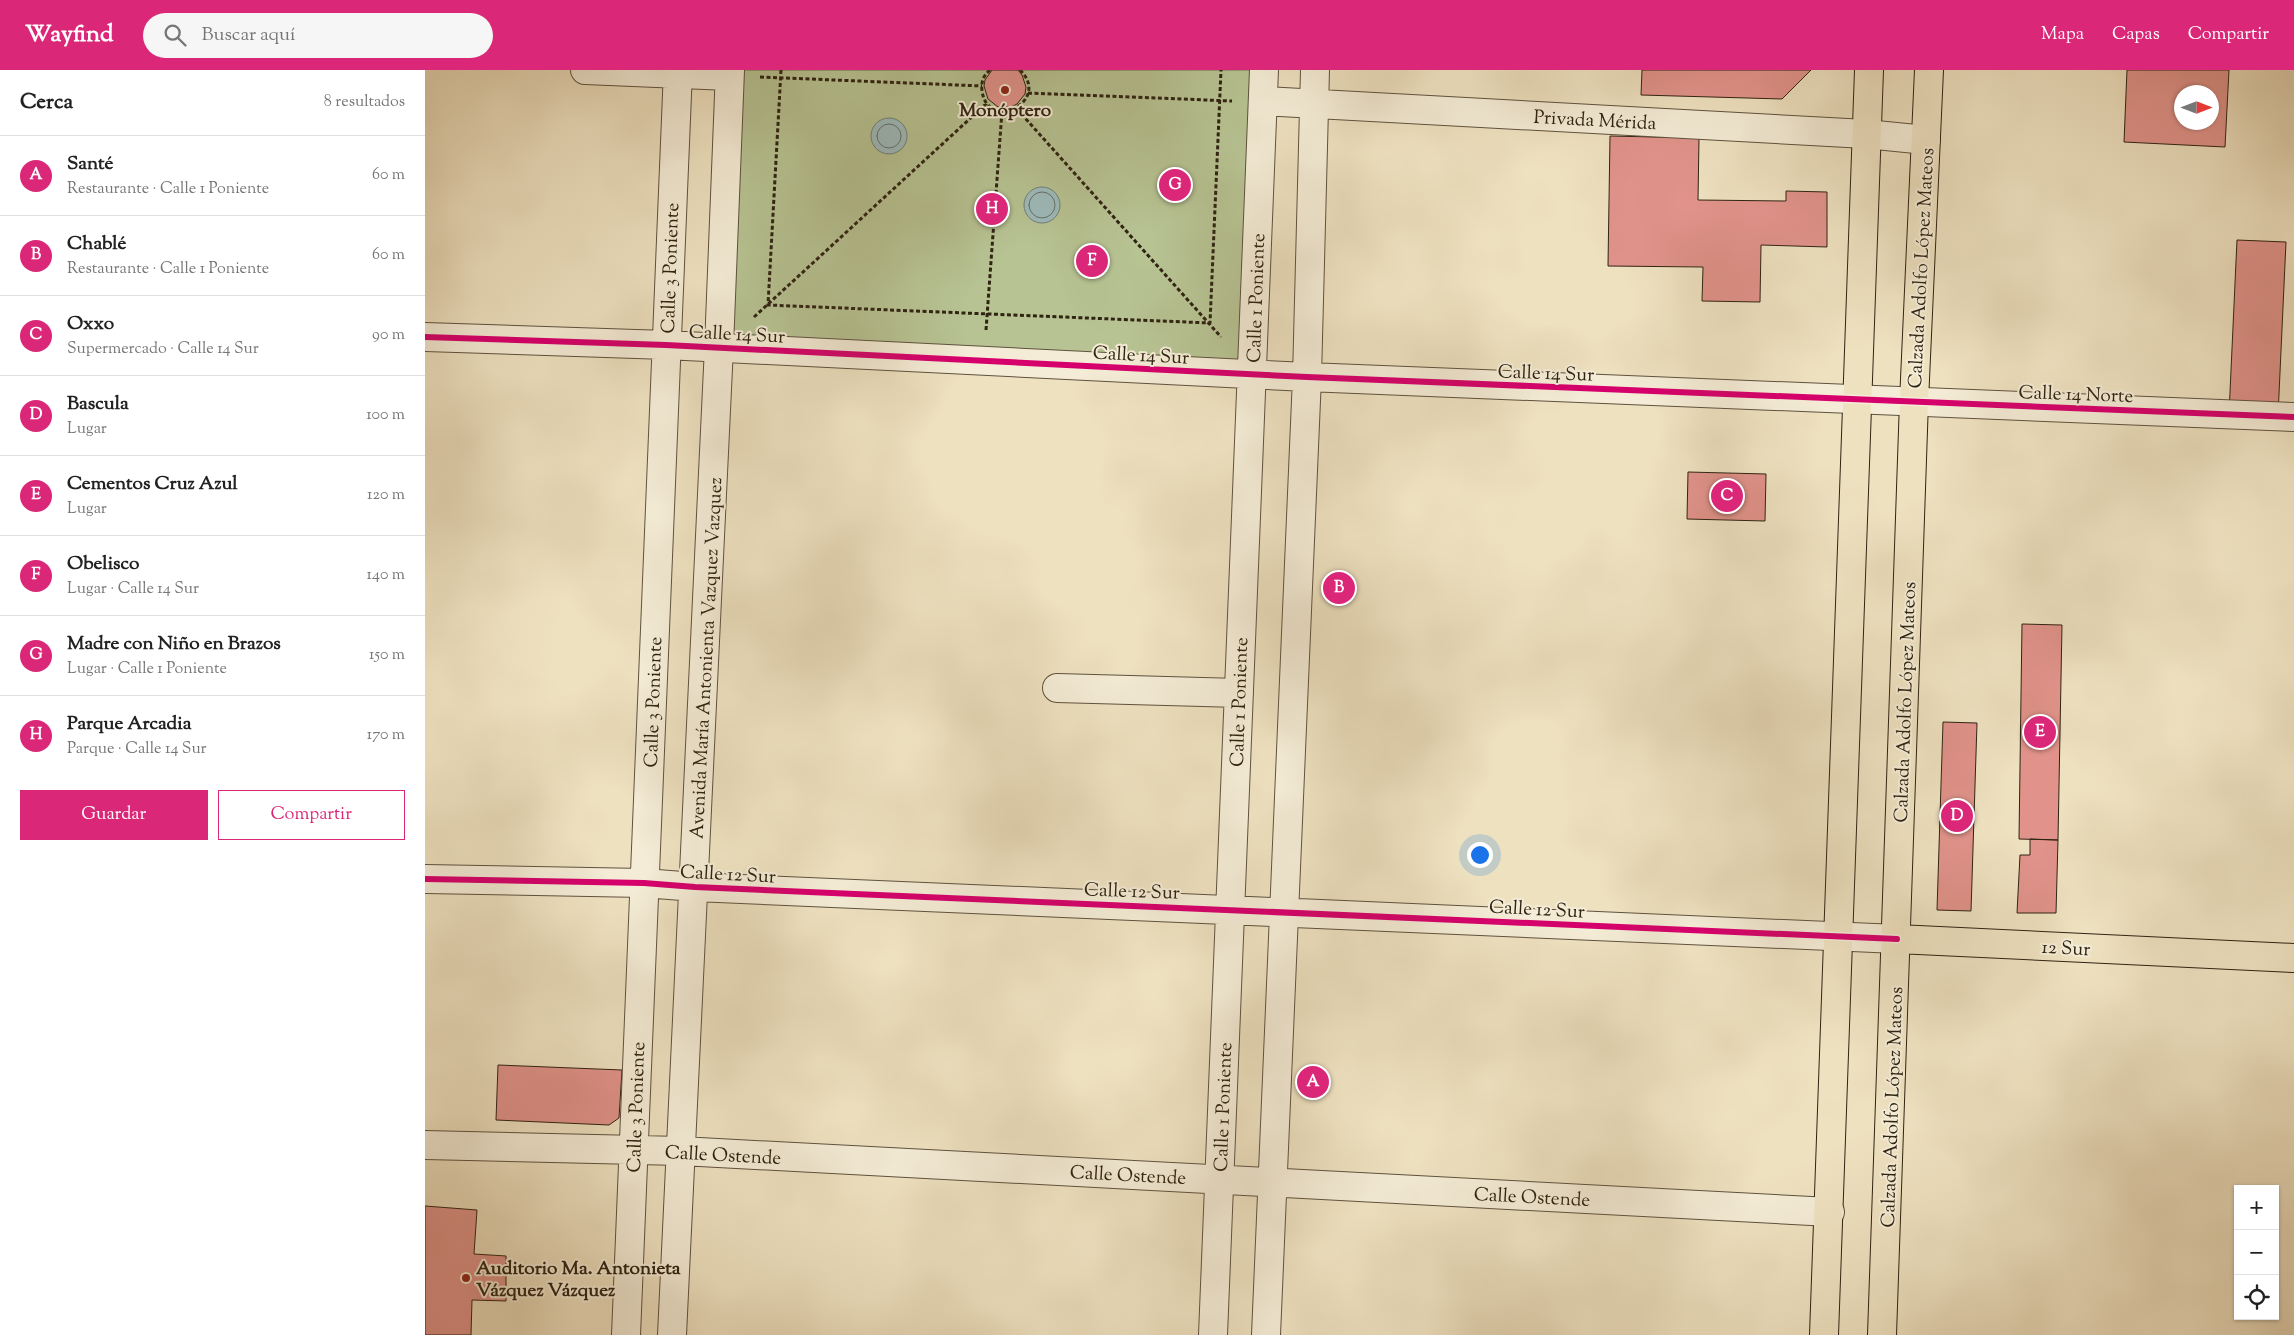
<!DOCTYPE html>
<html lang="es">
<head>
<meta charset="utf-8">
<style>
	body { margin:0; font-family:"Sorts Mill Goudy",serif; background:#f6f6f6; color:#222 }
	.controls { position:absolute; right:15px; bottom:15px; display:grid; overflow:hidden; border-radius:0px; box-shadow:0 1px 4px #0004 }
	.controls button { width:45px; height:45px; display:grid; place-items:center; padding:0; border:0; border-bottom:1px solid #e0e0e0; background:#fff; color:#222; font:25px sans-serif }
	.compass { position:absolute; left:1749px; top:15px; width:45px; height:45px; border-radius:50%; background:#fff; box-shadow:0 1px 4px #0004; rotate:90deg }
	.you { position:absolute; left:1054px; top:784px; width:18px; height:18px; margin:-12px; border:4px solid #fff; border-radius:50%; background:#1a73e8; box-shadow:0 0 0 8px #1a73e833 }
	.badge { display:grid; place-items:center; width:32px; height:32px; border-radius:50%; background:#db2777; color:#fff; font-size:16px; font-weight:700 }
	.pin { position:absolute; translate:-50% -50%; border:2px solid #fff; box-shadow:0 1px 5px #0006 }
	.list { margin:0; padding:0; list-style:none }
	h2 { display:flex; justify-content:space-between; align-items:center; height:65px; margin:0; padding:0 20px; font-size:21px }
	h2 small { font-size:16px; font-weight:400; color:#767676 }
	.list li { display:grid; grid-template-columns:32px 1fr auto; gap:15px; align-items:center; box-sizing:border-box; height:80px; padding:0 20px; border-top:1px solid #e0e0e0 }
	.list b { display:block; font-size:19px; white-space:nowrap }
	.list p { margin:0; font-size:16px; white-space:nowrap; color:#767676 }
	.list em { font-size:16px; font-style:normal; color:#767676 }
	.actions { display:flex; gap:10px; padding:15px 20px }
	.actions a { flex:1; padding:11px 0; border:1px solid #db2777; border-radius:0px; text-align:center; font-size:18px; color:#db2777 }
	.actions .main { background:#db2777; color:#fff }
	.icon { flex:none; width:28px; height:28px; fill:none; stroke:currentColor; stroke-width:2; stroke-linecap:round; stroke-linejoin:round }
	.map { position:relative; flex:none; width:1869px; height:1265px; overflow:hidden }
	header { display:flex; align-items:center; gap:30px; box-sizing:border-box; height:70px; padding:0 25px; background:#db2777; color:#fff }
	header strong { font-size:24px }
	nav { display:flex; gap:28px; margin-inline-start:auto; font-size:18px }
	.search { width:350px; height:45px; background:#f6f6f6; display:flex; align-items:center; gap:12px; box-sizing:border-box; padding:0 18px; border-radius:28px; color:#767676; font-size:19px }
	main { display:flex }
	aside { flex:1; background:#fff }
	.map>svg:first-child { display:block }
</style>
</head>
<body>
<header>
<strong>Wayfind</strong>
<div class="search"><svg class="icon" aria-label="search" viewBox="0 0 24 24"><circle cx="10" cy="10" r="6"/><path d="M15 15l6 6"/></svg>Buscar aquí</div>
<nav><a>Mapa</a><a>Capas</a><a>Compartir</a></nav>
</header>
<main>
<aside>
<h2>Cerca<small>8 resultados</small></h2>
<ul class="list">
<li><span class="badge">A</span><div><b>Santé</b><p>Restaurante · Calle 1 Poniente</p></div><em>60 m</em></li>
<li><span class="badge">B</span><div><b>Chablé</b><p>Restaurante · Calle 1 Poniente</p></div><em>60 m</em></li>
<li><span class="badge">C</span><div><b>Oxxo</b><p>Supermercado · Calle 14 Sur</p></div><em>90 m</em></li>
<li><span class="badge">D</span><div><b>Bascula</b><p>Lugar</p></div><em>100 m</em></li>
<li><span class="badge">E</span><div><b>Cementos Cruz Azul</b><p>Lugar</p></div><em>120 m</em></li>
<li><span class="badge">F</span><div><b>Obelisco</b><p>Lugar · Calle 14 Sur</p></div><em>140 m</em></li>
<li><span class="badge">G</span><div><b>Madre con Niño en Brazos</b><p>Lugar · Calle 1 Poniente</p></div><em>150 m</em></li>
<li><span class="badge">H</span><div><b>Parque Arcadia</b><p>Parque · Calle 14 Sur</p></div><em>170 m</em></li>
</ul>
<div class="actions"><a class="main">Guardar</a><a>Compartir</a></div>
</aside>
<div class="map">
<svg width="1869" height="1265" viewBox="0 0 1869 1265">
	<rect width="100%" height="100%" fill="#eee1c0"/>
	<filter id="stains"><feTurbulence type="fractalNoise" baseFrequency=".004" numOctaves="4"/><feColorMatrix values="0 0 0 0 .2 0 0 0 0 .09 0 0 0 0 .02 0 0 0 .5 -.17"/></filter>
	<radialGradient id="worn" r=".72"><stop offset=".6" stop-color="#630" stop-opacity="0"/><stop offset="1" stop-color="#630" stop-opacity=".3"/></radialGradient>
	<path fill="#b7c393" stroke="#737352" d="M306,0H839L827,304L294,277Z"/>
	<path fill="#9dbbbc" stroke="#717e78" d="M446 66a18 18 0 1 1 36 0a18 18 0 1 1-36 0Z
		M599 135a18 18 0 1 1 36 0a18 18 0 1 1-36 0Z"/>
	<g fill="none" stroke-linecap="round" stroke-linejoin="round">
		<path stroke="#666f67" stroke-width="1" d="M452 66a12 12 0 1 1 24 0a12 12 0 1 1-24 0Z
			M604 135a13 13 0 1 1 26 0a13 13 0 1 1-26 0Z"/>
	</g>
	<path fill="#e1938b" stroke="#2f2312" fill-rule="evenodd" d="M567,0H593L597,5L601,17L600,24L592,34L586,37H573L563,29L559,16L560,10Z
		M1217,0H1386L1357,29L1216,25Z
		M1702,0H1804L1800,77L1699,72ZM1756,22H1786V52H1756Z
		M1185,66L1274,68L1273,130L1361,131V121L1402,122V177L1336,175L1335,232L1277,231L1278,197L1183,196Z
		M1812,170L1861,172L1853,346L1804,344Z
		M1263,402L1341,404L1340,451L1262,449Z
		M1597,554L1637,555L1633,770L1594,769Z
		M1518,652L1552,653L1546,841L1512,840Z
		M1605,769L1633,770L1631,843H1592L1595,785H1605Z
		M73,995L197,1000L194,1048L184,1055L71,1050Z
		M0,1136L52,1140L49,1184L81,1186V1231L47,1230L46,1265H0Z"/>
	<g fill="none" stroke-linecap="round" stroke-linejoin="round">
		<defs>
			<path id="street" d="M160,0L304,6
				M838,31L1441,64L1501,70
				M0,267L241,275L882,307L1869,347
				M632,618L814,623
				M0,809L219,813L270,817L1472,869
				M0,1075L256,1081L1405,1142
				M201,1265L253,0
				M247,1265L294,277L305,0
				M788,1265L839,0
				M841,1265L882,307L890,0"/>
			<path id="primary" d="M1472,869L1869,888
				M1399,1265L1444,0
				M1457,1265L1489,331L1504,0"/>
		</defs>
		<use href="#street" stroke="#5f523e" stroke-width="30"/>
		<use href="#primary" stroke="#2f2312" stroke-width="30"/>
		<path stroke="#2f2312" stroke-width="3" stroke-dasharray="4 2.5" stroke-linecap="butt" d="M356,0L343,235L785,253L796,0
			M565,0C558,6 556,12 557,21C563,63 627,31 595,0
			M335,7L557,16
			M603,23L807,31
			M592,39L796,267
			M329,247L562,33
			M561,260L577,41"/>
		<use href="#street" stroke="#f4ecd6" stroke-width="28"/>
		<use href="#primary" stroke="#eee1c0" stroke-width="28"/>
		<defs>
			<path id="cycleway" d="M0,267L241,275L882,307L1869,347
				M0,809L219,813L270,817L1472,869"/>
		</defs>
		<use href="#cycleway" stroke="#f4ecd6" stroke-width="9"/>
		<use href="#cycleway" stroke="#d6006c" stroke-width="6"/>
	</g>
	<g fill="#8f2418" stroke="#f4ecd6" stroke-width="2">
		<circle cx="580" cy="20" r="5"/>
		<circle cx="41" cy="1208" r="5"/>
	</g>
	<g text-anchor="middle" stroke-width="4" stroke-linejoin="round" paint-order="stroke">
		<g font-size="19" font-weight="bold" fill="#2f2312" stroke="#f4ecd6">
			<text x="580" y="46">Monóptero</text>
			<text x="51" y="1204" text-anchor="start">Auditorio Ma. Antonieta<tspan x="51" dy="22">Vázquez Vázquez</tspan></text>
		</g>
		<g font-size="19" fill="#2f2312" stroke="#f4ecd6">
			<text transform="translate(1170 49) rotate(3)" y="7">Privada Mérida</text>
			<text transform="translate(244 198) rotate(-88)" y="7">Calle 3 Poniente</text>
			<text transform="translate(1495 198) rotate(-87)" y="7">Calzada Adolfo López Mateos</text>
			<text transform="translate(830 228) rotate(-88)" y="7">Calle 1 Poniente</text>
			<text transform="translate(312 263) rotate(3)" y="7">Calle 14 Sur</text>
			<text transform="translate(716 284) rotate(3)" y="7">Calle 14 Sur</text>
			<text transform="translate(1121 302) rotate(2)" y="7">Calle 14 Sur</text>
			<text transform="translate(1651 323) rotate(2)" y="7">Calle 14 Norte</text>
			<text transform="translate(280 588) rotate(-87)" y="7">Avenida María Antonienta Vazquez Vazquez</text>
			<text transform="translate(227 632) rotate(-88)" y="7">Calle 3 Poniente</text>
			<text transform="translate(813 632) rotate(-88)" y="7">Calle 1 Poniente</text>
			<text transform="translate(1479 632) rotate(-88)" y="7">Calzada Adolfo López Mateos</text>
			<text transform="translate(303 803) rotate(3)" y="7">Calle 12 Sur</text>
			<text transform="translate(707 820) rotate(2)" y="7">Calle 12 Sur</text>
			<text transform="translate(1112 838) rotate(3)" y="7">Calle 12 Sur</text>
			<text transform="translate(1641 877) rotate(3)" y="7">12 Sur</text>
			<text transform="translate(210 1037) rotate(-88)" y="7">Calle 3 Poniente</text>
			<text transform="translate(797 1037) rotate(-88)" y="7">Calle 1 Poniente</text>
			<text transform="translate(1466 1037) rotate(-88)" y="7">Calzada Adolfo López Mateos</text>
			<text transform="translate(298 1084) rotate(3)" y="7">Calle Ostende</text>
			<text transform="translate(703 1104) rotate(3)" y="7">Calle Ostende</text>
			<text transform="translate(1107 1126) rotate(3)" y="7">Calle Ostende</text>
		</g>
	</g>
	<rect width="100%" height="100%" filter="url(#stains)"/>
	<rect width="100%" height="100%" fill="url(#worn)"/>
</svg>
<div class="controls">
<button>+</button>
<button>−</button>
<button><svg class="icon" aria-label="locate" viewBox="0 0 24 24"><circle cx="12" cy="12" r="6"/><path d="M12 2v4M12 18v4M2 12h4M18 12h4"/></svg></button>
</div>
<svg class="compass" viewBox="-18 -18 36 36"><path d="M0-13l5 13h-10z" fill="#e53935"/><path d="M0 13l5-13h-10z" fill="#767676"/></svg>
<div class="you"></div>
<div class="pin badge" style="left:888px;top:1012px">A</div>
<div class="pin badge" style="left:914px;top:518px">B</div>
<div class="pin badge" style="left:1302px;top:426px">C</div>
<div class="pin badge" style="left:1532px;top:746px">D</div>
<div class="pin badge" style="left:1615px;top:662px">E</div>
<div class="pin badge" style="left:667px;top:191px">F</div>
<div class="pin badge" style="left:750px;top:115px">G</div>
<div class="pin badge" style="left:567px;top:139px">H</div>
</div>
</main>
</body>
</html>
